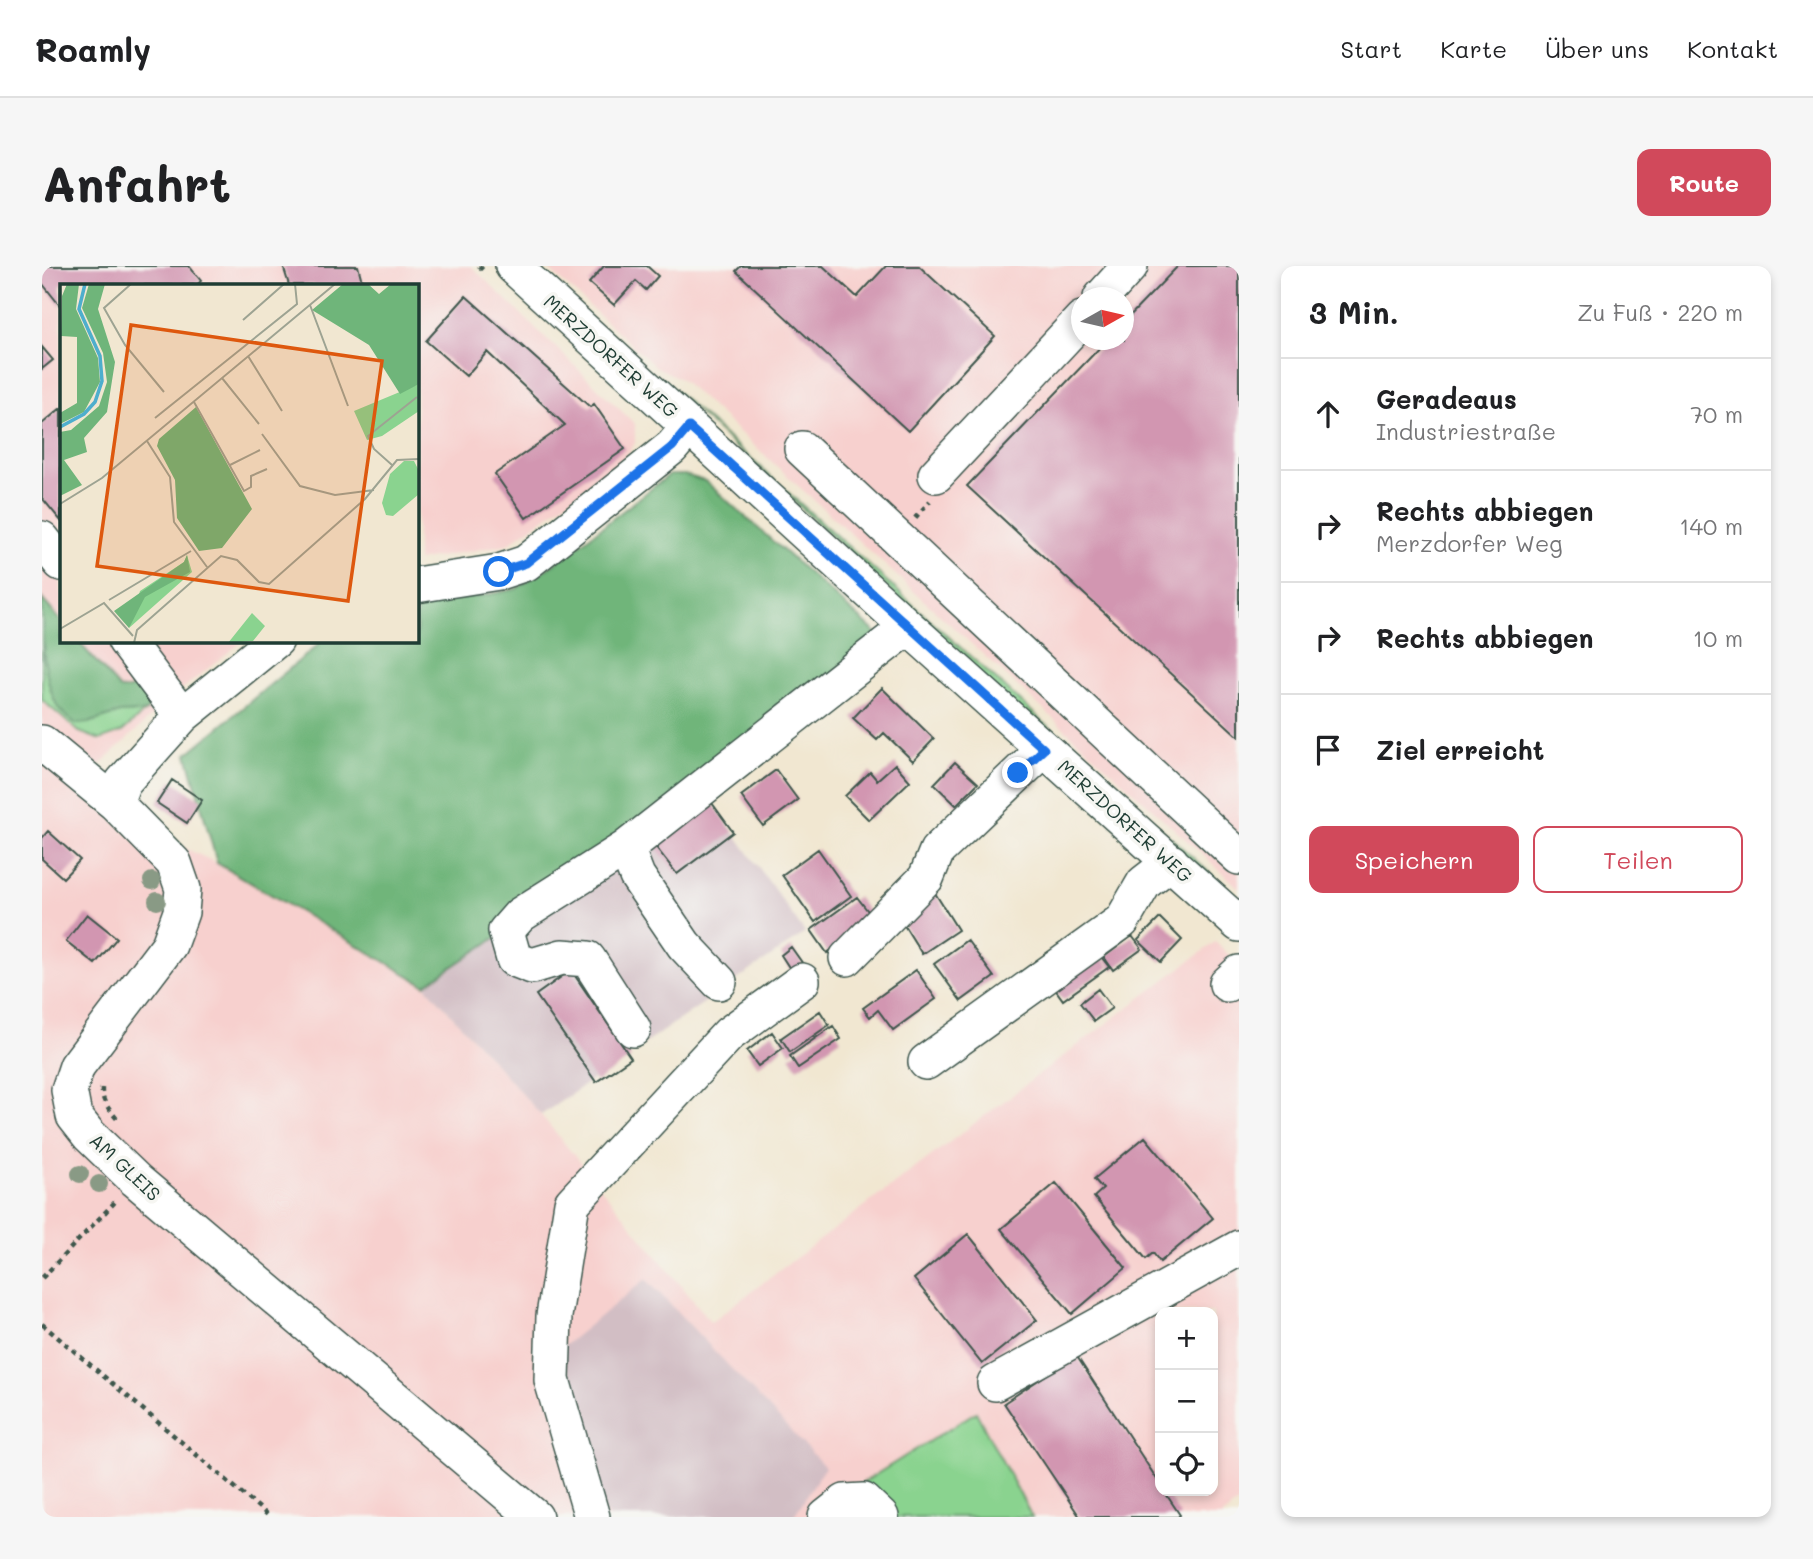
<!DOCTYPE html>
<html lang="de">
<head>
<meta charset="utf-8">
<style>
	body { margin:0; font-family:Mali,sans-serif; background:#f6f6f6; color:#202124 }
	.controls { position:absolute; right:21px; bottom:21px; display:grid; overflow:hidden; border-radius:14px; box-shadow:0 4px 10px #0003 }
	.controls button { width:63px; height:63px; display:grid; place-items:center; padding:0; border:0; border-bottom:2px solid #e0e0e0; background:#fff; color:#202124; font:35px sans-serif }
	.compass { position:absolute; left:1029px; top:21px; width:63px; height:63px; border-radius:50%; background:#fff; box-shadow:0 4px 10px #0003; rotate:82deg }
	.stop { position:absolute; width:21px; height:21px; margin:-16px; border:5px solid #1a73e8; border-radius:50%; background:#fff }
	.stop.end { background:#1a73e8; border-color:#fff; box-shadow:0 2px 7px #0008 }
	.list { margin:0; padding:0; list-style:none }
	h2 { display:flex; justify-content:space-between; align-items:center; height:91px; margin:0; padding:0 28px; font-size:30px }
	h2 small { font-size:23px; font-weight:400; color:#757577 }
	.list li { display:grid; grid-template-columns:46px 1fr auto; gap:21px; align-items:center; box-sizing:border-box; height:112px; padding:0 28px; border-top:2px solid #e0e0e0 }
	.list b { display:block; font-size:26px; white-space:nowrap }
	.list p { margin:0; font-size:23px; white-space:nowrap; color:#757577 }
	.list em { font-size:23px; font-style:normal; color:#757577 }
	.actions { display:flex; gap:14px; padding:21px 28px }
	.actions a { flex:1; padding:16px 0; border:2px solid #d1495b; border-radius:14px; text-align:center; font-size:24px; color:#d1495b }
	.actions .main { background:#d1495b; color:#fff }
	.icon { flex:none; width:38px; height:38px; fill:none; stroke:currentColor; stroke-width:2; stroke-linecap:round; stroke-linejoin:round }
	.map { position:relative; flex:none; width:1197px; height:1251px; overflow:hidden; border-radius:14px }
	header { display:flex; align-items:center; gap:42px; box-sizing:border-box; height:98px; padding:0 35px; background:#fff; border-bottom:2px solid #e0e0e0 }
	header strong { font-size:33px }
	nav { display:flex; gap:38px; margin-inline-start:auto; font-size:24px }
	.intro { display:flex; align-items:center; justify-content:space-between; box-sizing:border-box; height:168px; padding:0 42px }
	h1 { margin:0; font-size:49px }
	.button { padding:18px 32px; border-radius:14px; background:#d1495b; color:#fff; font-size:24px; font-weight:700 }
	main { display:flex; gap:42px; padding:0 42px }
	aside { flex:1; background:#fff; border-radius:14px; box-shadow:0 4px 10px #0003 }
	.map>svg:first-child { display:block }
</style>
</head>
<body>
<header>
<strong>Roamly</strong>
<nav><a>Start</a><a>Karte</a><a>Über uns</a><a>Kontakt</a></nav>
</header>
<div class="intro"><h1>Anfahrt</h1><a class="button">Route</a></div>
<main>
<div class="map">
<svg width="1197" height="1251" viewBox="0 0 1197 1251">
	<rect width="100%" height="100%" fill="#f6f6f2"/>
	<filter id="ink" filterUnits="userSpaceOnUse"><feTurbulence type="fractalNoise" baseFrequency=".0143" numOctaves="2"/><feDisplacementMap in="SourceGraphic" scale="14" xChannelSelector="R" yChannelSelector="G"/><feConvolveMatrix kernelMatrix="1 2 1 2 8 2 1 2 1" color-interpolation-filters="sRGB"/></filter>
	<filter id="wash" filterUnits="userSpaceOnUse"><feTurbulence type="fractalNoise" baseFrequency=".00686" numOctaves="4" result="noise"/><feDisplacementMap in="SourceGraphic" scale="28" xChannelSelector="R" yChannelSelector="G"/><feGaussianBlur stdDeviation="1.57" result="paint"/><feColorMatrix in="noise" values="0 0 0 0 0 0 0 0 0 0 0 0 0 0 0 0 0 1.4 0 .05"/><feComposite in="paint" operator="in"/></filter>
	<g filter="url(#wash)">
		<rect width="100%" height="100%" fill="#f1e7d1"/>
		<path fill="#f7d0ce" fill-rule="evenodd" d="M0,0H429L593,158V177L580,196L466,278L375,295L374,19H19V374L201,375L129,432L47,509L125,574L175,597L383,719L499,849L669,1056L1173,676L1197,698V1236L1179,1251H990L934,1146L815,1251H0ZM1118,1046H1171V1225H1118Z
			M503,0H1197V622L639,113L613,100ZM1040,32H1082V74H1040Z"/>
		<path fill="#d2bec4" d="M667,531L763,667L499,849L383,719Z
			M604,1013L783,1201L751,1251H568L561,1245L519,1082Z"/>
		<path fill="#8ad38f" stroke="#548862" stroke-width="2" d="M631,123L1049,499L1197,634V648Z
			M0,333L19,355V374L36,375L78,423H88L99,414L115,435L80,466L58,474L37,466L0,434Z
			M934,1146L990,1251H815L798,1231Z"/>
		<path fill="#6fb57a" stroke="#477957" stroke-width="2" d="M627,209H643L663,215L842,374L473,659L383,719L175,597L145,488L276,379L278,375L374,374L375,338L438,330L474,323L512,298Z
			M0,333L19,355V374L36,375L78,423H88L99,414L115,435L103,446L78,447L46,457L34,458C29,453 22,449 17,443C0,415 0,367 0,333Z"/>
		<g id="blocks">
			<path fill="#d296b1" d="M0,0H147L159,15L155,19H19V41L0,17Z
				M241,0H316L321,19H247Z
				M562,0H605L616,10L604,24L594,15L572,39L547,17Z
				M699,0H781L815,31L844,0H877L953,70L866,165L694,5Z
				M1136,0H1197V471L925,220L1065,74H1082V56Z
				M424,30L548,141L552,138L583,183L484,252L453,208L523,159L445,86L424,110L384,75Z
				M0,81L11,94L0,103Z
				M19,142V255L0,232V158Z
				M840,422L892,473L871,495L842,467L835,474L811,452Z
				M913,496L936,517L914,539L892,518Z
				M853,498L868,515L827,554L803,530L828,506L835,514Z
				M734,504L756,534L721,560L699,530Z
				M130,514L160,534L145,557L115,537Z
				M670,537L691,566L635,608L613,580Z
				M6,565L38,594L21,612L0,593V572Z
				M776,583L809,630L773,656L740,609Z
				M893,627L916,664L880,688L857,651Z
				M815,631L832,653L785,687L769,664Z
				M45,648L75,672L53,698L24,675Z
				M1118,652L1140,674L1119,696L1096,674Z
				M1090,670L1100,683L1071,704L1062,691Z
				M925,674L952,711L919,735L892,698Z
				M749,681L761,698L750,706L739,689Z
				M1053,683L1067,701L1021,734L1008,716Z
				M529,704L589,792L554,816L494,729Z
				M874,704L894,733L851,764L836,744L828,751L821,742Z
				M1056,723L1070,742L1052,755L1038,737Z
				M778,745L787,759L748,786L739,772Z
				M791,760L799,773L756,802L748,790Z
				M730,766L741,782L716,800L705,785Z
				M1103,871L1171,952L1118,996L1111,987L1104,993L1052,931L1061,923L1052,913Z
				M1014,917L1084,1002L1030,1048L959,963Z
				M926,968L995,1054L940,1098L872,1013Z
				M1034,1089L1118,1218V1225H1122L1138,1249L1136,1251H1038L962,1137Z"/>
		</g>
	</g>
	<g filter="url(#ink)">
		<use href="#blocks" fill-opacity="0" stroke="#3e564c" stroke-width="2"/>
		<g fill="none" stroke-linecap="round" stroke-linejoin="round">
			<defs>
				<path id="minor" d="M471,0L866,361L1197,658
					M1059,32L1088,0
					M760,183L1197,591
					M894,209L1040,53
					M0,273L19,297
					M374,319L457,306L484,297L630,181L647,161
					M83,374L140,450
					M0,477L73,537L132,597L141,623L139,646L127,679L35,800L27,824L32,850L47,869L94,914L493,1251
					M73,537L81,516L140,450L234,374
					M584,582L595,610L642,679L677,716
					M805,692L884,612L895,585L1002,483
					M1185,718L1197,707
					M591,763L546,693L520,691L490,700L472,693L464,665L478,649L584,582L866,361
					M884,796L1080,655L1102,617L1129,596
					M953,1117L1197,982
					M550,1251L510,1114L512,1050L530,937L687,768L760,715
					M784,1251L803,1236L822,1235L839,1251"/>
			</defs>
			<use href="#minor" stroke="#3e564c" stroke-width="38"/>
			<path stroke="#3e564c" stroke-width="4.5" stroke-dasharray="5 5" stroke-linecap="butt" d="M437,0L444,7
				M873,252L888,235
				M60,822C59,835 67,843 75,853
				M0,1012L74,935
				M0,1058L228,1251"/>
			<use href="#minor" stroke="#fff" stroke-width="35"/>
		</g>
		<g fill="#899a85">
			<circle cx="110" cy="615" r="9"/>
			<circle cx="115" cy="635" r="9"/>
			<circle cx="38" cy="908" r="9"/>
			<circle cx="57" cy="918" r="9"/>
		</g>
	</g>
	<g fill="none" stroke-linecap="round" stroke-linejoin="round" filter="url(#ink)">
		<path stroke="#1a73e8" stroke-width="9" d="M457,306L484,297L630,181L647,161L1002,483L976,507"/>
	</g>
	<g text-anchor="middle" stroke-width="7" stroke-linejoin="round" paint-order="stroke">
		<g font-size="19" fill="#1f3d34" stroke="#f6f6f2">
			<text transform="translate(569 90) rotate(42)" y="7">MERZDORFER WEG</text>
			<text transform="translate(1083 555) rotate(42)" y="7">MERZDORFER WEG</text>
			<text transform="translate(83 901) rotate(43)" y="7">AM GLEIS</text>
		</g>
	</g>
	<g transform="translate(18 18)">
		<rect width="359" height="359" fill="#f1e7d1"/>
		<path d="M359,100V127L322,152L307,156L294,127ZM344,177H354L359,187V210L333,232L326,231L322,219L330,190ZM127,271L132,288L69,344L80,307L124,278ZM192,329L205,342L193,357L168,359Z" fill="#8ad38f"/>
		<path d="M7,0H19L16,25L38,74L40,98L24,128L0,140V129L17,119V53L1,52L2,12ZM29,0H45L38,25L55,78L47,128L24,154L27,168L4,176L22,201L0,212V148L11,146L39,122L47,98L43,69L22,24ZM283,0H308L319,10L331,0H359V100L340,110L309,61L252,26ZM136,123L192,225L162,264L139,267L117,234L115,196L97,162L99,155ZM127,271L130,288L85,313L69,344L54,327L124,278Z" fill="#6fb57a"/>
		<path fill="none" stroke="#4eaecd" stroke-width="3.5" d="M0,143L24,130L35,118L42,97L40,72L19,25L25,0"/>
		<path fill="none" stroke="#9da392" stroke-width="2" d="M71,0L44,24L65,61L104,108M250,21L288,122M183,36L224,0M188,72L222,127M162,94L199,140M134,118L184,207L191,203V192L207,185M95,134L237,20L235,0M202,150L240,202L275,211L314,206M87,157L110,193L114,238L147,283M170,181L200,166M332,181L314,165L308,152L357,113M0,220L42,194L275,0M49,316L131,267M0,345L44,319L73,352M74,359L77,346L161,272L177,276L199,298L209,300L305,215L337,176L359,175"/>
		<path fill="#de580e" fill-opacity="0.15" stroke="#de580e" stroke-width="3.5" d="M71,41L322,77L288,317L37,282Z"/>
		<rect width="359" height="359" fill="none" stroke="#1f3d34" stroke-width="3.5"/>
	</g>
</svg>
<div class="controls">
<button>+</button>
<button>−</button>
<button><svg class="icon" aria-label="locate" viewBox="0 0 24 24"><circle cx="12" cy="12" r="6"/><path d="M12 2v4M12 18v4M2 12h4M18 12h4"/></svg></button>
</div>
<svg class="compass" viewBox="-18 -18 36 36"><path d="M0-13l5 13h-10z" fill="#e53935"/><path d="M0 13l5-13h-10z" fill="#757577"/></svg>
<div class="stop" style="left:457px;top:306px"></div>
<div class="stop end" style="left:976px;top:507px"></div>
</div>
<aside>
<h2>3 Min.<small>Zu Fuß · 220 m</small></h2>
<ul class="list">
<li><svg class="icon" aria-label="ahead" viewBox="0 0 24 24"><path d="M12 20V5M6 11l6-6 6 6"/></svg><div><b>Geradeaus</b><p>Industriestraße</p></div><em>70 m</em></li>
<li><svg class="icon" aria-label="right" viewBox="0 0 24 24"><path d="M7 20v-9h11M14 6l5 5-5 5"/></svg><div><b>Rechts abbiegen</b><p>Merzdorfer Weg</p></div><em>140 m</em></li>
<li><svg class="icon" aria-label="right" viewBox="0 0 24 24"><path d="M7 20v-9h11M14 6l5 5-5 5"/></svg><div><b>Rechts abbiegen</b></div><em>10 m</em></li>
<li><svg class="icon" aria-label="arrive" viewBox="0 0 24 24"><path d="M6 21V4h12l-3 4 3 4H6"/></svg><div><b>Ziel erreicht</b></div></li>
</ul>
<div class="actions"><a class="main">Speichern</a><a>Teilen</a></div>
</aside>
</main>
</body>
</html>
